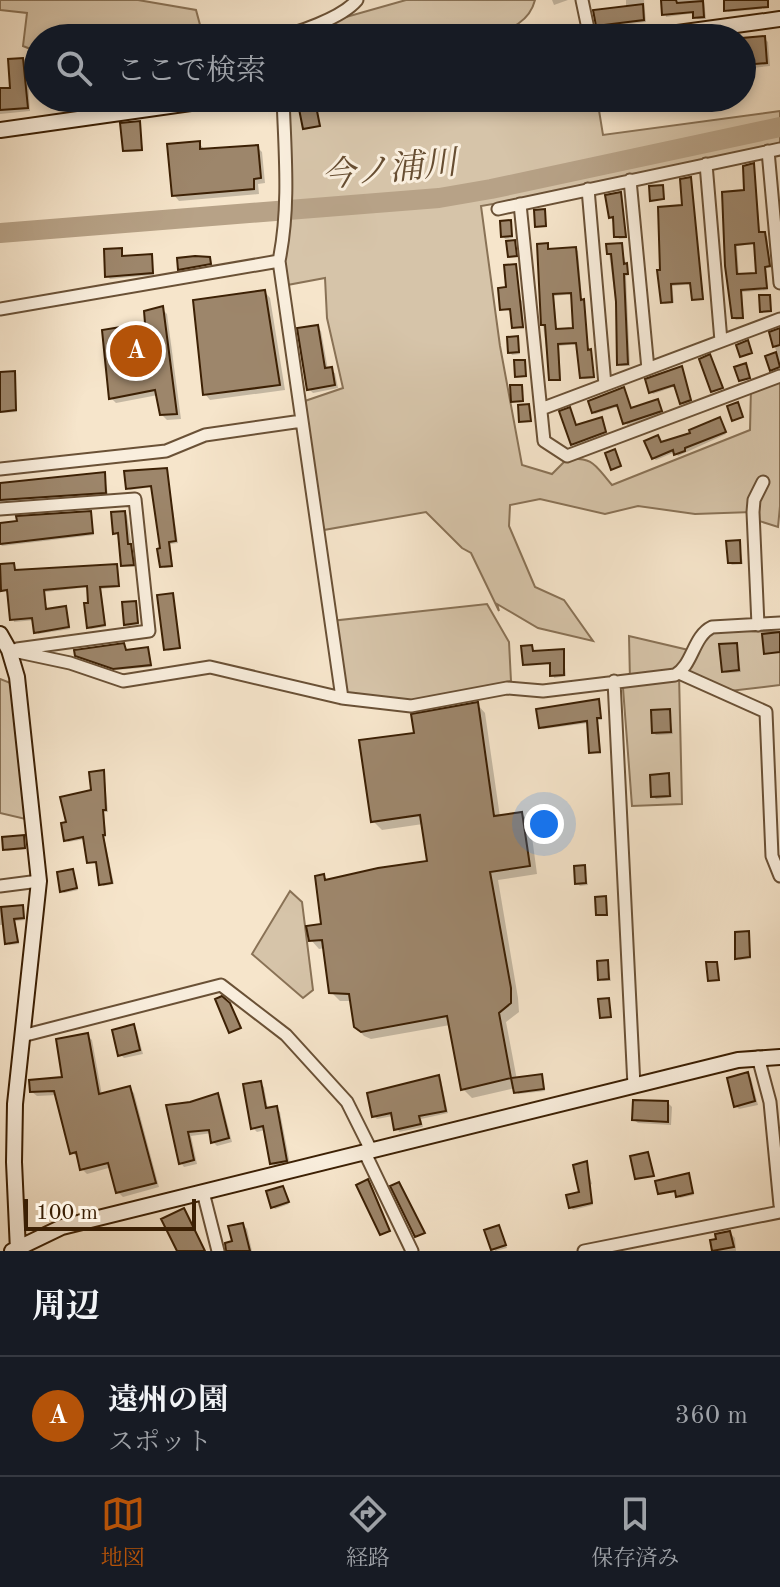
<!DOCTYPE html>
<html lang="ja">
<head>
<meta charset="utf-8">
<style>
	body { margin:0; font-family:"Old Standard TT","Noto Serif JP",serif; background:#242831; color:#f1f3f6 }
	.scale { position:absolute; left:24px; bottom:20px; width:172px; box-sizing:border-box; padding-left:8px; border:4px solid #3c2004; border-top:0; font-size:22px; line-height:28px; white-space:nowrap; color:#3c2004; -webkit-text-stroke:6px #f9eedd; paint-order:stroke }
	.you { position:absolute; left:544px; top:824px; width:28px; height:28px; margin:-20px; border:6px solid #fff; border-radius:50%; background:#1a73e8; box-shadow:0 0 0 12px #1a73e833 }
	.badge { display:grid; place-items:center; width:52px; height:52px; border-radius:50%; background:#b45309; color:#fff; font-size:26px; font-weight:700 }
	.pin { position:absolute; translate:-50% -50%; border:4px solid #fff; box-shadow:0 2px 8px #0006 }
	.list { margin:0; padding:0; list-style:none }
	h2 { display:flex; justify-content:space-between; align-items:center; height:104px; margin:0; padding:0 32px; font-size:34px }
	h2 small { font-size:26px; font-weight:400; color:#9ea1a6 }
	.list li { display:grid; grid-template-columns:52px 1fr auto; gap:24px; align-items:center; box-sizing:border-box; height:120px; padding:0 32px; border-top:2px solid #363941 }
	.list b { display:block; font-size:30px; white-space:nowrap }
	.list p { margin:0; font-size:26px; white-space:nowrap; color:#9ea1a6 }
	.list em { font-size:26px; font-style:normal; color:#9ea1a6 }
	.icon { flex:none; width:44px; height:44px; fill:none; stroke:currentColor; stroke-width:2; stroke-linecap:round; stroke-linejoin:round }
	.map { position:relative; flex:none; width:780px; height:1251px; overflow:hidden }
	.search { position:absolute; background:#171b24; box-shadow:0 4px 12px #0003; left:24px; right:24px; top:24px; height:88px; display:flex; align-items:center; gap:20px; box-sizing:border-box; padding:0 28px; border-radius:44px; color:#9ea1a6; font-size:30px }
	.sheet { height:224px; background:#171b24 }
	nav { display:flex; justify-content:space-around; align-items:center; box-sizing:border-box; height:112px; border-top:2px solid #363941; background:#171b24; font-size:22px; color:#9ea1a6 }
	nav a { display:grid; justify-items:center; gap:4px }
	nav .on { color:#b45309 }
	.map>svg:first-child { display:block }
</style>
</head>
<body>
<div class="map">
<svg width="780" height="1251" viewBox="0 0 780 1251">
	<rect width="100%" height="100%" fill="#f6e5cb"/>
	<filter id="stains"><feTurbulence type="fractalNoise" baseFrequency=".0025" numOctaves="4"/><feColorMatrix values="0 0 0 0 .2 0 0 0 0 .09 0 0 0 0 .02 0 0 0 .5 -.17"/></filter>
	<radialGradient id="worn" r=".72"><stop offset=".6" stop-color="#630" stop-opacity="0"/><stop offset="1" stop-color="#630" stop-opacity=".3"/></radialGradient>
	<path fill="#d6c4a9" stroke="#897256" stroke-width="2" d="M0,0H138L196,10L203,36L259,38H38V52L23,46L27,13L0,10Z
		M406,0H535C529,24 507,30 486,38H272Z
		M53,98H186L57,108Z
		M283,98H597L603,135L780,111V151L611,184L481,206L500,346L522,465L552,474L567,459C595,457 595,466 612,485L750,430L751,387L780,378V506L778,527L753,519L752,512L695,514L638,506L605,514L540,499L510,505L509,526L535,587L564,600L593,641L538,628L497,604L499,611L471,553L462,548L426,512L318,531L299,403L343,388L327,318L325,278L282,286L279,261Z
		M487,604L509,642L511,681L411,706L342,698L331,621Z
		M704,630L780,632V685L721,692L679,674L682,804L632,806L623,688L630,680L629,636L693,651Z
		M0,679L18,686L34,821L0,813Z
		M290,891L302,902L313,990L303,998L252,954Z"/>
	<path fill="#0003" fill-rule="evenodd" d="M552,0H568L554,5Z
		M626,0H644L646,22L600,28L598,25L626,9Z
		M663,0H704L706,19H697L695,13L666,17Z
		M726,0H762V9L728,12Z
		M764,38L768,42L770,66L742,69V40Z
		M23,60L27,64L30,111L0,114V90L12,89Z
		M139,123L143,151L127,152L124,150Z
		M199,143L204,149L257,147L262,152L265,183L258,184L259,194L179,201L174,195Z
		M754,165L760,234L767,236L771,268H766L768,290L742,292L744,319L736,320L734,318L724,194L746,192ZM756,244L759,275L739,276L737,246Z
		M690,179L704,300L694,299L693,284L672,286L674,303L665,304L663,302Z
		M620,195L627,238L619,239L611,217Z
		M510,222L513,238L505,239L503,236Z
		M547,245L550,251L576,249L578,251L587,360L591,351L595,378L584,379L582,377L578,344L559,346L561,381L550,379L543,325ZM573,294L575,330L557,331L554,296Z
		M621,245L629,275L626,276L630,366H621L619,364V328L609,253Z
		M121,250L124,258L151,256L154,275L110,279L107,276Z
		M515,266L520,299L522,301L524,329L514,327L513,311L502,310Z
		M265,292L270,298L285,390L210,400L205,394Z
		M162,309L167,314L181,419L167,420L161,414L158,395L116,403L111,398L147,325Z
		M317,327L321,331L328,370L335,373L338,388L313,393L309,389Z
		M780,330V370L774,372L767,357L777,354L771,334Z
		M517,338L520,354L512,355L510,352Z
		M681,368L692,402L684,405L681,403L676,386L653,394L651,392Z
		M14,373L17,412L0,413V375Z
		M624,389L632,410L658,402L663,413L627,425L620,406L595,414L593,412Z
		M570,409L577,427L603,422L607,434L575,446Z
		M720,420L726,434L678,456L675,452L656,460L653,458L658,437L662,444L692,434Z
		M167,470L178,543L170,544L173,567L164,568L153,487L130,490L128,488Z
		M104,474L108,494L0,503V485Z
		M91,513L94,535L2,546L0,544V525Z
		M124,513L127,515L135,567L123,566L120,535L115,533Z
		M739,542L743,564L732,565L729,562Z
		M14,565L16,572L116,566L120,587L101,589L106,627L91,629L89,627V587L45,592L47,611L66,608L70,629L38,634L35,620L14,622L9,592L3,590Z
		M172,595L181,649L168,651L166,649Z
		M135,603L139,625L128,626L126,624Z
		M124,645L127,652L147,649L152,667L117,670L79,657Z
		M736,645L741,672L726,673L724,671Z
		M531,647L534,653L563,651L566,676L554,678L552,664L527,666L524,664Z
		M598,702L602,720H598L601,754L591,752L589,723L543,729L541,727Z
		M477,704L485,713L500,817L522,814L530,822L537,874L498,880L518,998L519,1012L506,1022L517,1080L541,1077L545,1091L518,1094L515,1088L472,1098L463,1089L450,1025L371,1039L364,1036L355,1026L352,1001H340L331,992L325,948L319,949L311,940L324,926L323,876L329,882L429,863L423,824L382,830L373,821L416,734Z
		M669,711L673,734L656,735L654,733Z
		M104,772L108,812H104L106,837H104L114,884L103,886L98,863L89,862L85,839L68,842L66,840L68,823Z
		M668,776L672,797L656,799L653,796Z
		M23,837L26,849L7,851L5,849Z
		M584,867L588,885L580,886L577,883Z
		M72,871L78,890L64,893L62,891Z
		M22,907L25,920L15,921L19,944L9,945L4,925H0V910Z
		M748,933L751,959L740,960L737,958Z
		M607,962L611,981H603L600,979Z
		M133,1027L137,1031L143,1054L124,1058L120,1054Z
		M87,1035L92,1040L102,1095L129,1088L134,1093L159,1187L123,1197L118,1192L112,1167L87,1174L82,1169L79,1157L72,1153L57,1095L37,1096L32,1092L65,1079Z
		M747,1074L751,1078L758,1105L739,1109L736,1106Z
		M439,1077L441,1080L448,1113L421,1119L423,1127L399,1132L393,1116L377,1119L374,1116Z
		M260,1083L264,1087L268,1109L276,1108L280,1112L290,1164L276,1167L272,1163L265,1130L257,1132L253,1128Z
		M218,1095L221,1099L232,1142L217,1146L213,1142L212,1133L191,1136L197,1164L184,1167L181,1163L190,1104Z
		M668,1103L672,1107L671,1125L638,1123L634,1120Z
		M586,1164L592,1184L589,1185L593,1205L573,1210L571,1207L581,1194Z
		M689,1176L694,1195L680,1198L677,1192L659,1193Z
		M282,1188L289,1204L275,1209L273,1207Z
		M243,1225L247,1229L252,1251H228Z
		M499,1228L507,1248L495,1251L487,1232Z
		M730,1233L735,1238L736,1251H714L712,1242Z"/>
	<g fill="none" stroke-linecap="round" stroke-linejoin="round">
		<path stroke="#b7a287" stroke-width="20" d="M0,233L439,198L491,189L780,127"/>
	</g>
	<path fill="#9d866b" stroke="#3c2004" stroke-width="2" fill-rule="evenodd" d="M661,0H676L677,3L703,1L704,17L693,18V12L662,15Z
		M724,0H768V7L724,11Z
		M643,4L644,20L596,26L593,10Z
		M765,36L767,63L742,65V38Z
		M23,58L28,108L0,110V88H10L8,59Z
		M316,106L320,126L303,129L299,109Z
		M140,121L142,150L123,151L120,123Z
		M200,141V149L258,145L261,178L254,179V189L172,196L167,144Z
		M754,163L759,232H765L770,266L765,267L767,288L741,290L743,318H732L725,266L722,192L744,190L743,166ZM754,243L756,273L737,274L735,245Z
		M691,177L703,299L692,300L690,283L671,284L672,302L661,303L657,270H660L658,207L682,205L680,179Z
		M663,185L664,199L650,201L649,186Z
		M621,192L626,237H614L613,217L609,218L605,195Z
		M545,209L546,226L535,227L534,210Z
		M511,220L512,236L501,237L500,221Z
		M515,240L517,256L508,257L506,241Z
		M548,243V249L576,247L581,300L584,299L588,350L591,349L594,377L580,378L576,343L558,344L560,380H549L545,325H541L537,244ZM571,293L573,328L556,329L553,294Z
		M622,243L624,264L627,263L628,274H624L628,364L617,365L616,302L611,254H607L606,244Z
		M122,248V256L152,254L153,273L105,277L104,249Z
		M195,256L210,257L211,264L178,270L177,258Z
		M516,264L523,327L512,328L510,309L500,310L498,288L506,287L504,265Z
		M265,290L280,385L203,395L193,300Z
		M759,295H770L771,311L760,312Z
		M163,306L177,414L160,415L155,390L109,399L102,330L145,323L144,311Z
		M318,325L325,368L332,367L335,385L307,390L297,328Z
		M780,328V345L773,347L769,332Z
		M518,336L519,352L508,353L507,337Z
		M748,340L752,353L740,357L736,345Z
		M776,352L780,367L770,371L765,356Z
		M710,354L723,388L711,392L699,359Z
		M514,360H525L526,376L515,377Z
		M746,363L750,378L739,381L734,367Z
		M682,366L691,400L680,404L674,385L649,393L645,379Z
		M15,371L16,410L0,412V372Z
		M510,385H522L523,401L511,402Z
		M624,387L631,408L658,399L662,411L623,424L617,405L592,413L588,401Z
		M738,402L743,417L732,421L727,406Z
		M529,404L531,421L519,422L518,405Z
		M570,407L576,425L602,417L606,432L571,445L559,411Z
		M720,417L726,432L685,448V451L674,455L673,450L652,459L644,441L658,435L661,442L690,433L689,430Z
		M615,449L621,466L611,470L605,453Z
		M167,468L176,541L169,542L172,566L160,567L157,549L160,548L151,486L126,489L124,471Z
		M105,472L106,493L0,500V483Z
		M91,511L93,533L0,544V523L17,521L16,516Z
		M125,511L128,544H131L134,565L121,566L118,533L113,534L111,512Z
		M740,540L741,563H728L726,541Z
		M14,563L15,570L117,564L119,586L100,587L105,625L87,628L84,603H88L87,586L44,590L46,609L66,606L69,627L34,633L32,618L10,620L7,590L1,591L0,564Z
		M173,593L180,648L164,650L157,595Z
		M136,601L138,623L124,625L122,602Z
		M780,632V652L764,654L762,634Z
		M124,643L126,650L148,647L151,665L113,669L75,656L74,650Z
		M737,643L739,670L722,672L719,644Z
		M532,645L533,651L564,649V675L550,676V663L523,665L521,646Z
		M599,699L601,718H597L600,752L589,753L587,721L539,728L536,709Z
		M478,702L494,816L522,812L530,866L490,872L511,988V1003L499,1013L511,1078L461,1090L447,1016L361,1032L354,1027L349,994L329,993L322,940L309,941L306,926L321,924L315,876L324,874L325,880L378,868L427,861L420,815L371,822L359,740L414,733L411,714Z
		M670,709L671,732L652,733L651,710Z
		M104,770L106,810H103L105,835H103L112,883L99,885L96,862L87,863L83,837L64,841L61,823L66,822L60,797L91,790L89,772Z
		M669,773L670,796L651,797L650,775Z
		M24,835L25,848L3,850L2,837Z
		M585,865L586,883L575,884L574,866Z
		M73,869L77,888L60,892L57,872Z
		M606,896L607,915H596L595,897Z
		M23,905L24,918L14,919L18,942L5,944L1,907Z
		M749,931L750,957L735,959V932Z
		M608,960L609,979L598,980L597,961Z
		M706,962H717L719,980L708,981Z
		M222,996L230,1003L241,1028L229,1033L215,999Z
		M609,998L611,1017L600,1018L598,999Z
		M134,1024L140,1050L118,1056L112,1030Z
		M88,1033L99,1094L130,1086L156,1183L116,1193L108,1163L80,1170L76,1152L70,1154L54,1091L30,1092L29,1080L62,1077L56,1039Z
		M748,1072L755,1101L734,1107L727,1078Z
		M542,1074L544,1089L514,1093L511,1078Z
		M439,1075L446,1111L419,1116L421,1124L394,1130L391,1113L372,1117L367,1093Z
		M261,1081L266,1108L277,1106L287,1161L270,1164L263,1126L251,1129L243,1084Z
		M218,1093L229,1138L211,1143L209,1130L188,1132L194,1160L179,1164L166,1105L190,1102Z
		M633,1100L668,1101V1122L632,1120Z
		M648,1152L654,1176L635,1179L630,1156Z
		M587,1161L592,1203L569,1208L566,1195L579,1192L573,1165Z
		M689,1173L693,1193L676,1197L675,1191L658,1194L655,1181Z
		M368,1179L390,1231L380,1235L356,1185Z
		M399,1182L425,1233L415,1237L390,1186Z
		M283,1186L289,1202L271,1208L266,1191Z
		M184,1208L205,1251H177L161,1219Z
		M243,1223L250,1251H226L225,1243L232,1241L228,1226Z
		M499,1225L506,1245L491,1250L484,1230Z
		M730,1231L734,1247L712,1251L710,1240L716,1239L715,1234Z"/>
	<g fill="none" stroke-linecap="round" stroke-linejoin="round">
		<defs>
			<path id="street" d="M582,0L590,38
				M273,38C296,34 342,18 357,0
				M283,98C285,153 290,207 279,261L342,698
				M768,151L780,283
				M706,164L721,341
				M630,180L648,369
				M588,189L605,385
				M520,204L544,441L567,456L780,376
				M498,209L780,149
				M0,309L279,261
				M541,409L780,319
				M0,469L166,451L205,435L302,421
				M0,509L135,499L149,631L17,649
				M758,625L753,512L754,500L763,482
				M9,650L70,663L123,681L210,667L342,698L411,706L507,688L543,691L675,675C693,665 693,636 712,627L780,623
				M679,673L766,712L772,856L780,876
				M614,681L634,1086
				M0,886L39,881
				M22,1036L221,985L286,1035L347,1102L371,1150
				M758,1057L770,1102L780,1205
				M364,1151L412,1251
				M203,1192L218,1251
				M584,1251L780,1212"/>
			<path id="secondary" d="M641,38L780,19
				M0,130L226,98
				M0,634L9,650L17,677L39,881L15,1104L14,1162L18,1251
				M12,1251L62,1227L738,1060L780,1057"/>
		</defs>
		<use href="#street" stroke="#6a5136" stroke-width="15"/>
		<use href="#secondary" stroke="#3c2004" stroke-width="18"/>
		<use href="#street" stroke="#f9eedd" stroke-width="11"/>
		<use href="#secondary" stroke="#f9eedd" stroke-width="14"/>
	</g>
	<g text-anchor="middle" stroke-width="6" stroke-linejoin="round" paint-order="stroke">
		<g font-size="34" font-style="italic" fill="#674e32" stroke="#f9eedd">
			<text transform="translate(389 168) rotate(-6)" y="12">今ノ浦川</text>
		</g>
	</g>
	<rect width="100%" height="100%" filter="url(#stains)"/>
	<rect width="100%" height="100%" fill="url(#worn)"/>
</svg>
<div class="scale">100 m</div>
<div class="you"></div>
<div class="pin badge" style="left:136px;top:351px">A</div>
<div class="search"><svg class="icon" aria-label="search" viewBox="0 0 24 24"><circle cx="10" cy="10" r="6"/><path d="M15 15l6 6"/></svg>ここで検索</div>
</div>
<section class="sheet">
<h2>周辺<small></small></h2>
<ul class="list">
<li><span class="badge">A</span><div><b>遠州の園</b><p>スポット</p></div><em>360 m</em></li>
</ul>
</section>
<nav>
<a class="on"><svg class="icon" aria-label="map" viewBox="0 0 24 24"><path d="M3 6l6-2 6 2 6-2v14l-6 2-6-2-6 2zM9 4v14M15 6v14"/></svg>地図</a>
<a><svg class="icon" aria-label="directions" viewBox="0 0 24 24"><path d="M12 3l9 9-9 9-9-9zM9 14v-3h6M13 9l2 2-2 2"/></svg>経路</a>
<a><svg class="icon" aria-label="saved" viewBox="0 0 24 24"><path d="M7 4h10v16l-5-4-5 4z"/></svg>保存済み</a>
</nav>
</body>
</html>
